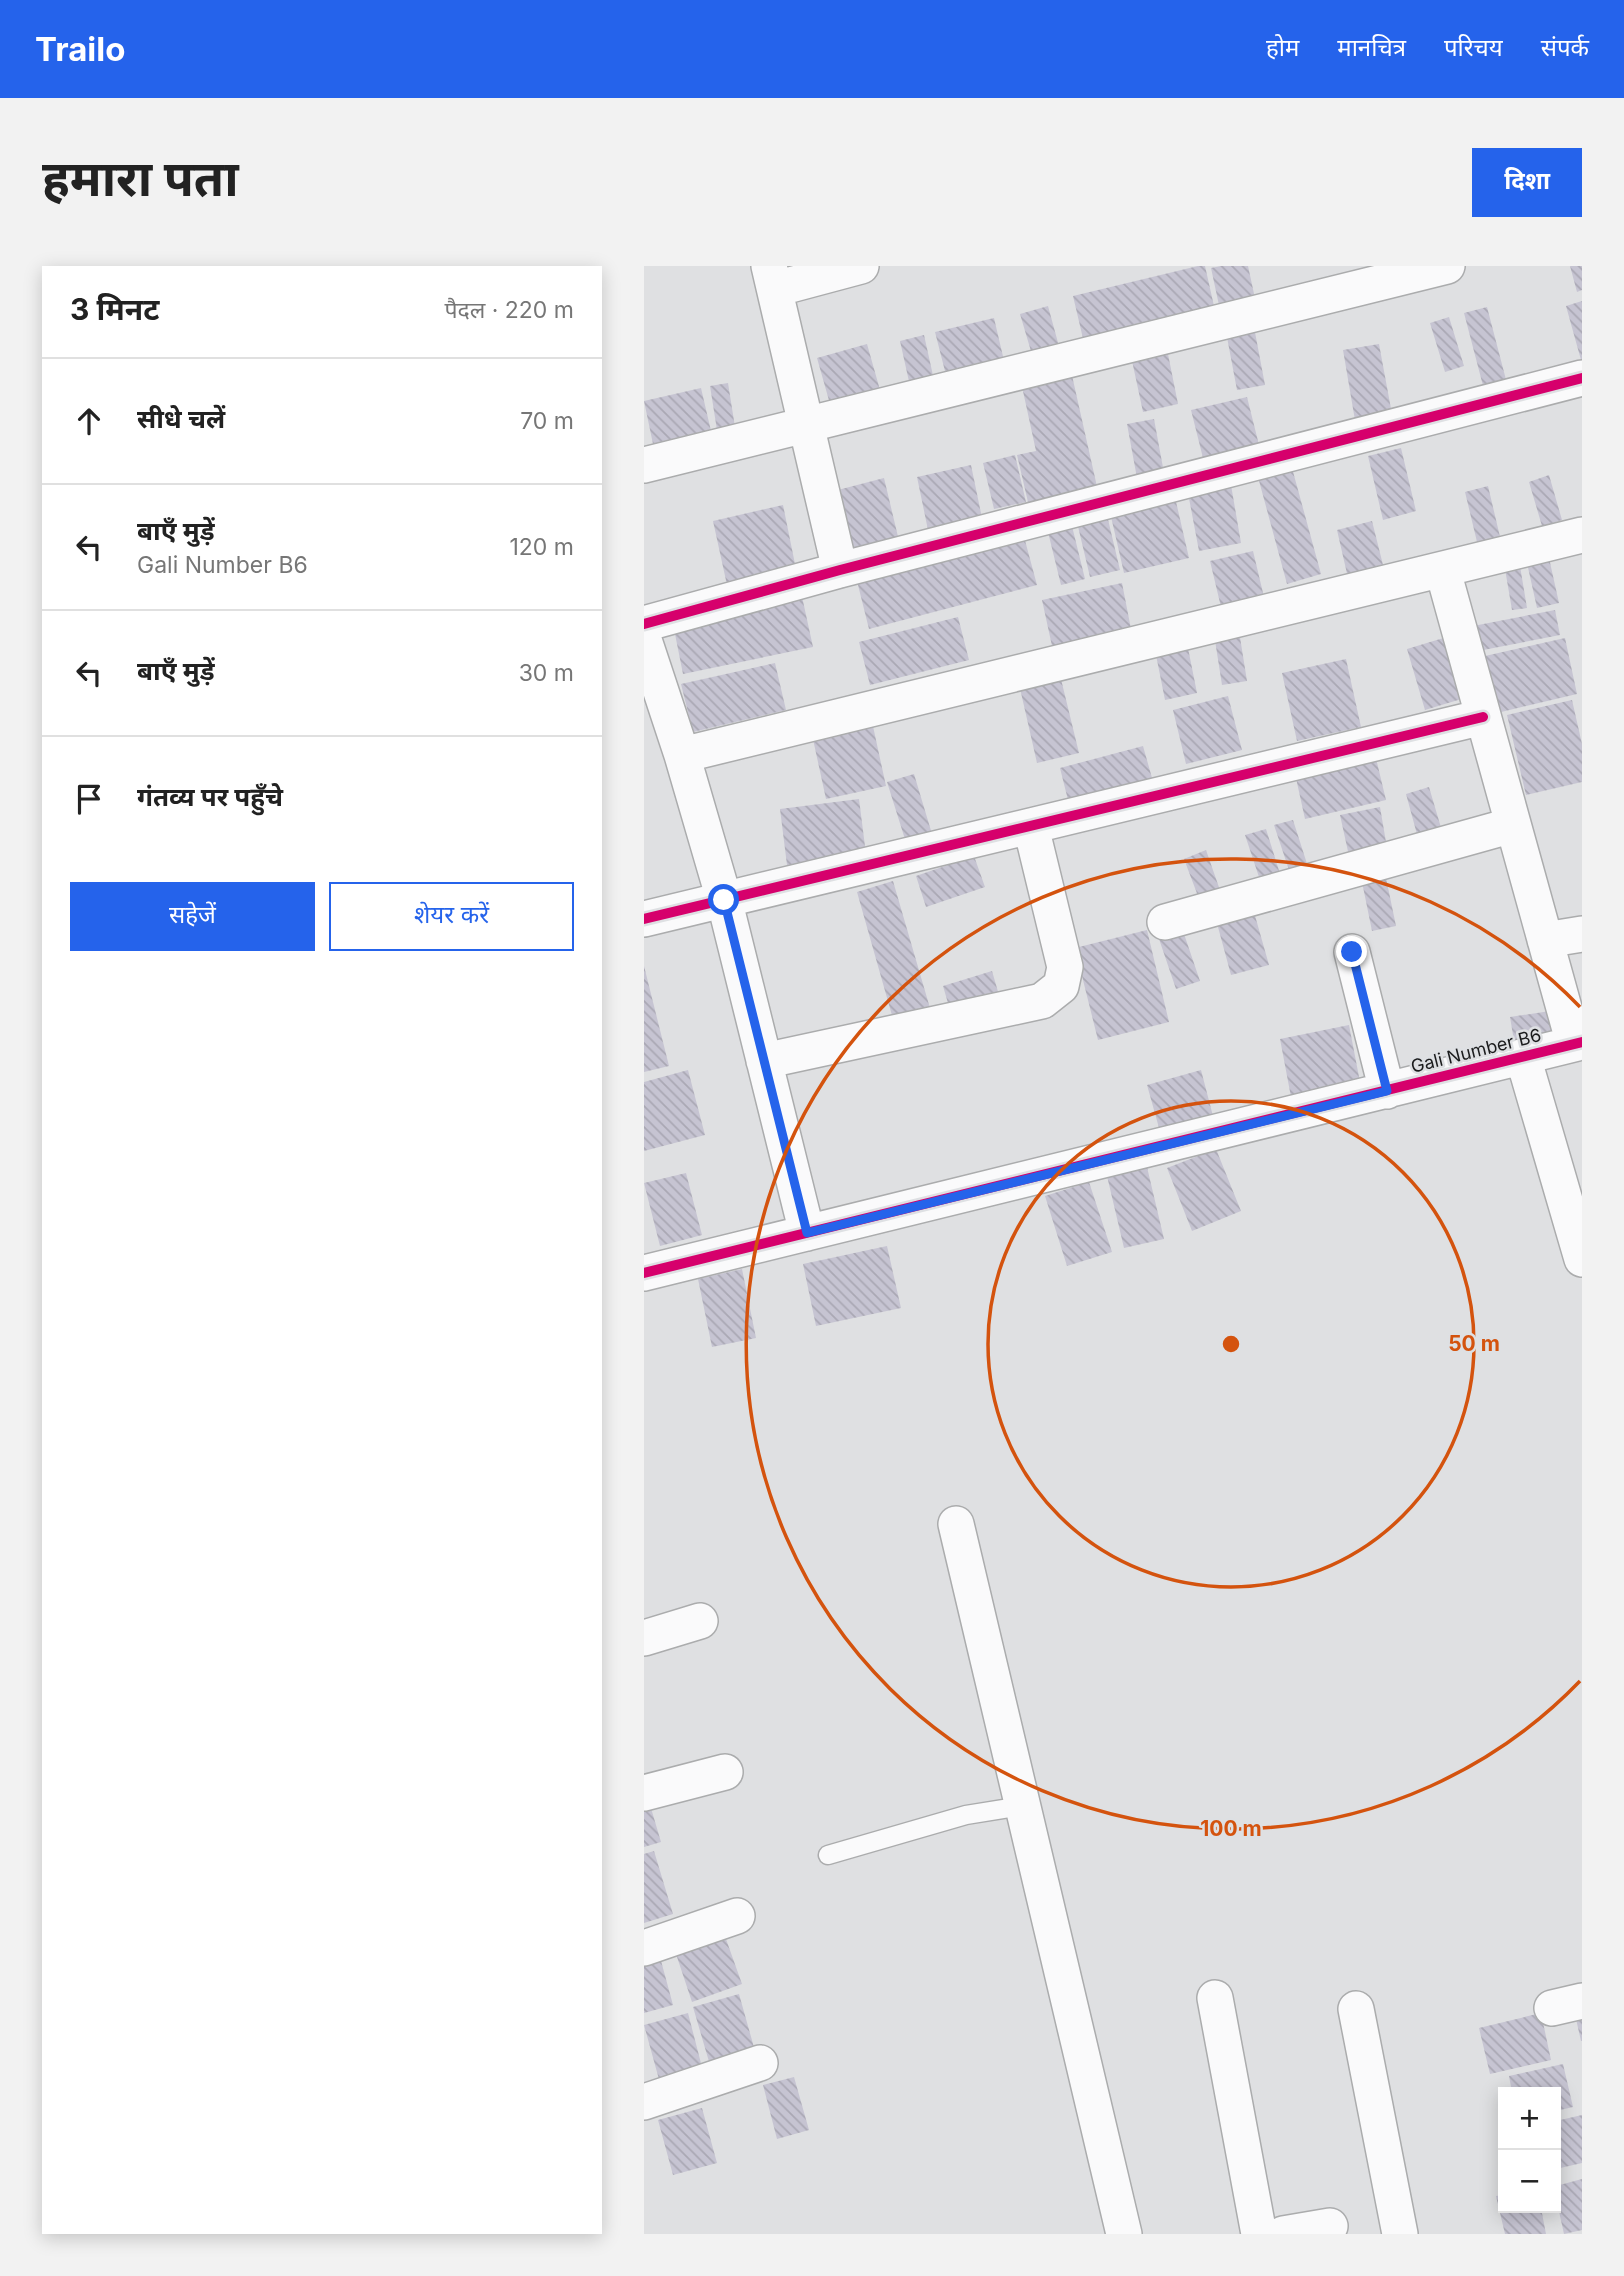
<!DOCTYPE html>
<html lang="hi">
<head>
<meta charset="utf-8">
<style>
	body { margin:0; font-family:Inter,"Noto Sans Devanagari",sans-serif; background:#f2f2f2; color:#222 }
	.controls { position:absolute; right:21px; bottom:21px; display:grid; overflow:hidden; border-radius:0px; box-shadow:0 4px 18px #0003 }
	.controls button { width:63px; height:63px; display:grid; place-items:center; padding:0; border:0; border-bottom:2px solid #e0e0e0; background:#fff; color:#222; font:35px sans-serif }
	.stop { position:absolute; width:21px; height:21px; margin:-16px; border:5px solid #2563eb; border-radius:50%; background:#fff }
	.stop.end { background:#2563eb; border-color:#fff; box-shadow:0 2px 7px #0008 }
	.list { margin:0; padding:0; list-style:none }
	h2 { display:flex; justify-content:space-between; align-items:center; height:91px; margin:0; padding:0 28px; font-size:30px }
	h2 small { font-size:23px; font-weight:400; color:#767676 }
	.list li { display:grid; grid-template-columns:46px 1fr auto; gap:21px; align-items:center; box-sizing:border-box; height:126px; padding:0 28px; border-top:2px solid #e0e0e0 }
	.list b { display:block; font-size:26px; white-space:nowrap }
	.list p { margin:0; font-size:23px; white-space:nowrap; color:#767676 }
	.list em { font-size:23px; font-style:normal; color:#767676 }
	.actions { display:flex; gap:14px; padding:21px 28px }
	.actions a { flex:1; padding:16px 0; border:2px solid #2563eb; border-radius:0px; text-align:center; font-size:24px; color:#2563eb }
	.actions .main { background:#2563eb; color:#fff }
	.icon { flex:none; width:38px; height:38px; fill:none; stroke:currentColor; stroke-width:2; stroke-linecap:round; stroke-linejoin:round }
	.map { position:relative; flex:none; width:938px; height:1968px; overflow:hidden; border-radius:0px }
	header { display:flex; align-items:center; gap:42px; box-sizing:border-box; height:98px; padding:0 35px; background:#2563eb; color:#fff }
	header strong { font-size:33px }
	nav { display:flex; gap:38px; margin-inline-start:auto; font-size:24px }
	.intro { display:flex; align-items:center; justify-content:space-between; box-sizing:border-box; height:168px; padding:0 42px }
	h1 { margin:0; font-size:49px }
	.button { padding:18px 32px; border-radius:0px; background:#2563eb; color:#fff; font-size:24px; font-weight:700 }
	main { display:flex; gap:42px; padding:0 42px }
	aside { flex:1; background:#fff; border-radius:0px; box-shadow:0 4px 18px #0003 }
	.map>svg:first-child { display:block }
</style>
</head>
<body>
<header>
<strong>Trailo</strong>
<nav><a>होम</a><a>मानचित्र</a><a>परिचय</a><a>संपर्क</a></nav>
</header>
<div class="intro"><h1>हमारा पता</h1><a class="button">दिशा</a></div>
<main>
<aside>
<h2>3 मिनट<small>पैदल · 220 m</small></h2>
<ul class="list">
<li><svg class="icon" aria-label="ahead" viewBox="0 0 24 24"><path d="M12 20V5M6 11l6-6 6 6"/></svg><div><b>सीधे चलें</b></div><em>70 m</em></li>
<li><svg class="icon" aria-label="left" viewBox="0 0 24 24"><path d="M17 20v-9H6M10 6l-5 5 5 5"/></svg><div><b>बाएँ मुड़ें</b><p>Gali Number B6</p></div><em>120 m</em></li>
<li><svg class="icon" aria-label="left" viewBox="0 0 24 24"><path d="M17 20v-9H6M10 6l-5 5 5 5"/></svg><div><b>बाएँ मुड़ें</b></div><em>30 m</em></li>
<li><svg class="icon" aria-label="arrive" viewBox="0 0 24 24"><path d="M6 21V4h12l-3 4 3 4H6"/></svg><div><b>गंतव्य पर पहुँचे</b></div></li>
</ul>
<div class="actions"><a class="main">सहेजें</a><a>शेयर करें</a></div>
</aside>
<div class="map">
<svg width="938" height="1968" viewBox="0 0 938 1968">
	<defs>
		<pattern id="building-back-hatch" width="6" height="6" patternUnits="userSpaceOnUse" patternTransform="scale(1.75)"><rect width="6" height="6" fill="#c6c4d2"/><path d="M-1 5l2 2M0 0l6 6M5-1l2 2" fill="none" stroke="#aaa8b4"/></pattern>
	</defs>
	<rect width="100%" height="100%" fill="#dfe0e2"/>
	<path fill="url(#building-back-hatch)" d="M554,0H561L572,49L441,81L429,30Z
		M577,0H604L612,37L576,44L567,2Z
		M926,0H938V24L933,26Z
		M938,35V94H937L922,40Z
		M404,40L416,84L389,92L376,48Z
		M843,41L866,129L843,135L820,47Z
		M805,51L820,100L801,106L786,57Z
		M350,52L361,99L303,113L291,66Z
		M610,61L621,119L593,124L582,66Z
		M280,69L292,123L268,129L256,75Z
		M223,78L236,124L186,138L173,92Z
		M735,78L750,159L713,166L699,84Z
		M523,83L534,138L499,146L487,90Z
		M427,105L456,234L387,249L373,189L392,185L377,116Z
		M84,117L91,161L73,164L66,120Z
		M57,122L67,165L9,178L0,135Z
		M603,131L616,183L560,196L547,144Z
		M510,153L520,207L493,212L483,158Z
		M757,182L772,245L739,254L724,190Z
		M371,189L382,236L350,243L339,197Z
		M327,199L338,252L284,264L273,211Z
		M648,202L677,308L643,318L614,211Z
		M905,209L918,254L898,260L885,216Z
		M240,212L256,279L207,291L190,225Z
		M587,219L597,277L555,285L544,227Z
		M844,220L857,275L834,280L821,226Z
		M530,227L545,292L480,307L465,242Z
		M139,239L152,303L83,319L69,255Z
		M462,245L476,304L446,311L432,252Z
		M728,255L740,303L704,312L693,264Z
		M427,256L441,313L417,319L403,262Z
		M379,267L393,319L225,363L212,311Z
		M609,285L620,331L577,341L566,295Z
		M905,292L915,337L893,342L883,297Z
		M876,300L883,342L868,344L861,303Z
		M478,317L487,363L408,380L398,334Z
		M157,326L169,381L39,408L28,353Z
		M911,344L916,369L834,385L829,360Z
		M314,351L325,394L226,419L215,376Z
		M595,365L603,415L578,419L570,368Z
		M806,370L824,431L781,444L763,383Z
		M542,372L553,427L521,434L510,379Z
		M921,372L933,428L853,447L841,390Z
		M702,393L717,461L653,475L638,407Z
		M131,397L142,444L49,466L37,418Z
		M416,409L435,487L393,497L375,418Z
		M584,430L598,484L542,498L529,444Z
		M928,434L938,478V516L882,529L863,449Z
		M227,451L242,520L182,533L167,464Z
		M499,480L510,519L426,542L416,502Z
		M730,484L742,534L661,553L650,503Z
		M270,508L291,578L265,586L243,516Z
		M785,521L798,565L774,572L762,528Z
		M215,533L223,596L144,607L136,543Z
		M736,541L743,582L705,590L696,549Z
		M649,554L665,604L647,610L630,559Z
		M622,563L637,611L617,617L601,569Z
		M562,584L578,630L557,638L540,593Z
		M330,590L341,621L282,641L272,610Z
		M741,607L752,660L728,665L717,611Z
		M249,615L288,749L251,760L213,626Z
		M608,639L625,699L587,709L571,650Z
		M538,662L556,715L532,723L514,670Z
		M503,664L525,756L454,774L431,682Z
		M0,700L25,800L0,806Z
		M348,705L357,736L308,751L299,720Z
		M906,745L910,775L871,781L866,751Z
		M705,759L716,816L647,831L636,773Z
		M44,804L61,869L0,885V816Z
		M557,804L570,854L517,869L503,819Z
		M572,883L597,945L548,965L523,902Z
		M503,901L520,973L480,982L463,910Z
		M42,907L58,969L16,980L0,917Z
		M445,916L468,986L423,1000L401,930Z
		M243,980L257,1042L172,1060L159,998Z
		M98,1003L112,1072L68,1081L54,1013Z
		M4,1532L17,1576L0,1581V1533Z
		M10,1585L29,1648L0,1657V1588Z
		M77,1659L98,1718L48,1736L28,1676Z
		M16,1691L29,1739L0,1747V1695Z
		M95,1728L111,1785L66,1799L49,1741Z
		M938,1742V1775H937L930,1744Z
		M44,1747L59,1805L16,1817L0,1759Z
		M897,1747L907,1794L846,1808L835,1762Z
		M919,1798L929,1841L912,1845V1826H868L865,1810Z
		M150,1811L165,1864L133,1873L119,1819Z
		M58,1842L73,1897L29,1909L14,1854Z
		M938,1849V1897L912,1903V1855Z
		M938,1913V1964L920,1968L912,1932V1920Z
		M859,1929V1942H897L902,1968H861L852,1930Z"/>
	<g fill="none" stroke-linecap="round" stroke-linejoin="round">
		<defs>
			<path id="lane" d="M184,1589L322,1549L378,1540"/>
			<path id="street" d="M125,0L196,304
				M131,23L217,0
				M0,199L803,0
				M799,305L930,778
				M0,358L196,304L938,112
				M0,374L38,489L80,633L163,967
				M38,489L938,269
				M0,653L839,451
				M521,656L869,559
				M901,674L938,668
				M708,686L743,825
				M879,791L938,993
				M120,795L398,735L417,720L421,701L387,561
				M0,1007L938,776
				M312,1258L480,1968
				M0,1372L56,1355
				M0,1527L81,1506
				M0,1682L93,1650
				M571,1732L615,1968
				M908,1742L938,1735
				M712,1743L756,1968
				M0,1836L116,1797
				M639,1968L686,1960"/>
		</defs>
		<use href="#lane" stroke="#abacad" stroke-width="21"/>
		<use href="#street" stroke="#abacad" stroke-width="38"/>
		<use href="#lane" stroke="#fafafb" stroke-width="18"/>
		<use href="#street" stroke="#fafafb" stroke-width="35"/>
		<defs>
			<path id="cycleway" d="M0,358L196,304L938,112
				M0,653L839,451
				M0,1007L938,776"/>
		</defs>
		<use href="#cycleway" stroke="#dee0e3" stroke-width="15"/>
		<use href="#cycleway" stroke="#d6006c" stroke-width="10"/>
	</g>
	<g fill="none" stroke-linecap="round" stroke-linejoin="round">
		<path stroke="#2563eb" stroke-width="9" d="M80,634L163,967L743,825L708,686"/>
	</g>
	<g fill="none" stroke="#d4530e" stroke-width="3.5">
		<circle cx="587" cy="1078" r="243"/>
		<path d="M936 1415A485 485 0 1 1 936 741"/>
	</g>
	<g text-anchor="middle" stroke-width="5" stroke-linejoin="round" paint-order="stroke">
		<g font-size="18" fill="#1b1c1d" stroke="#dee0e3">
			<text transform="translate(832 785) rotate(-14)" y="6">Gali Number B6</text>
		</g>
	</g>
	<circle cx="587" cy="1078" r="10" fill="#d4530e" stroke="#dee0e3" stroke-width="3.5"/>
	<g font-size="21" text-anchor="middle" font-weight="bold" fill="#d4530e" stroke="#dee0e3" stroke-width="5" stroke-linejoin="round" paint-order="stroke">
		<text x="830" y="1085">50 m</text>
		<text x="587" y="1570">100 m</text>
	</g>
</svg>
<div class="controls">
<button>+</button>
<button>−</button>
</div>
<div class="stop" style="left:80px;top:634px"></div>
<div class="stop end" style="left:708px;top:686px"></div>
</div>
</main>
</body>
</html>
